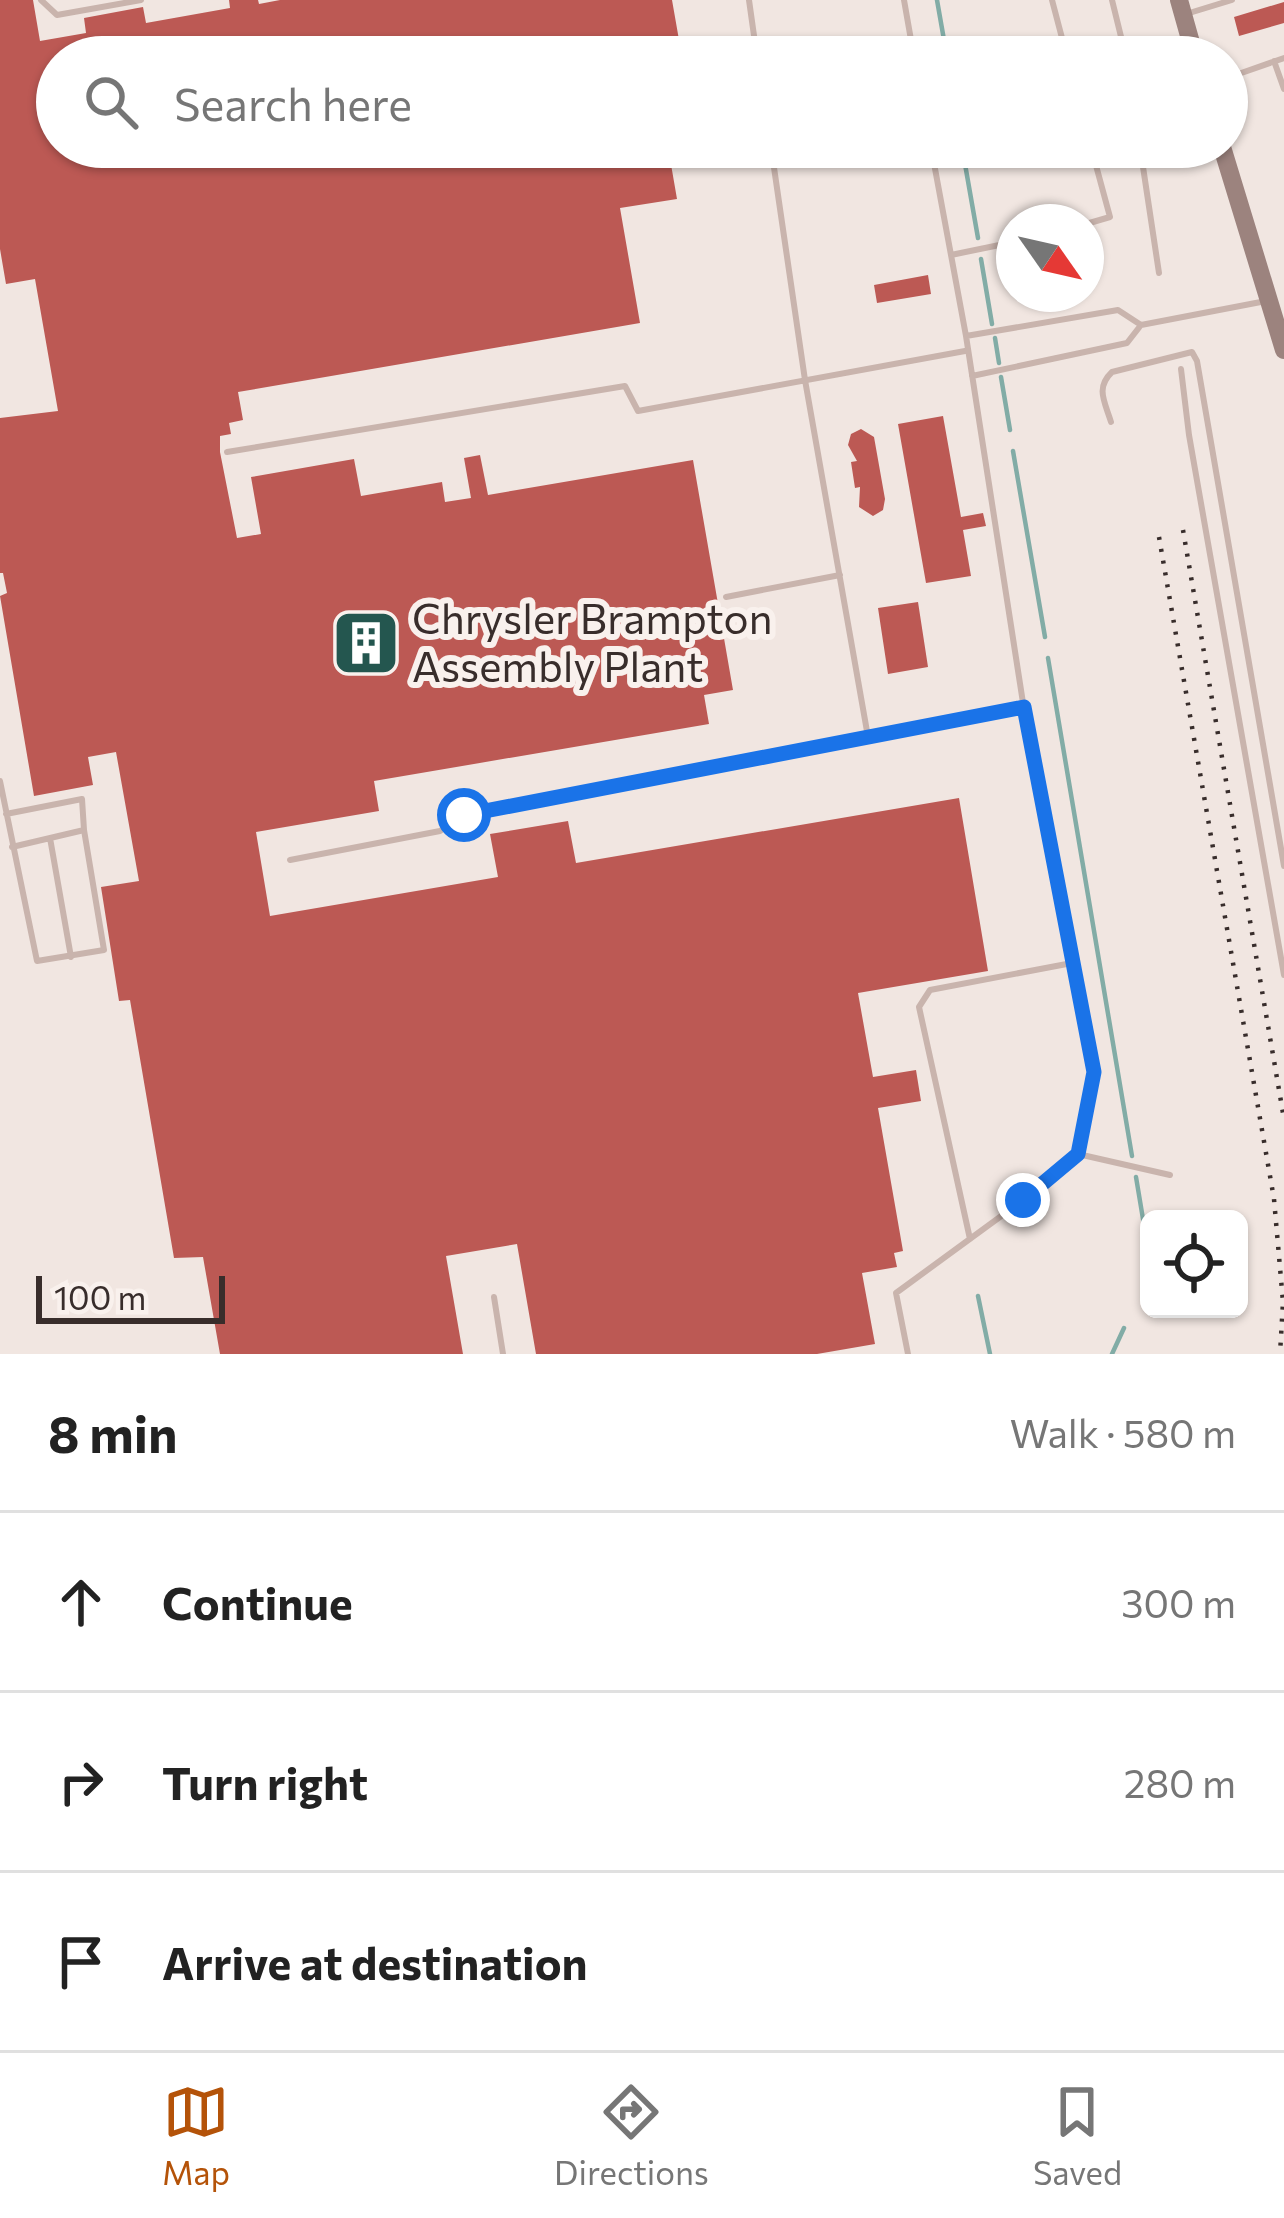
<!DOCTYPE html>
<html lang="en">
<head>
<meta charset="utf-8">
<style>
	body { margin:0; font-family:Commissioner,sans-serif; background:#f2f2f2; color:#222 }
	.controls { position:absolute; right:36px; bottom:36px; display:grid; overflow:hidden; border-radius:18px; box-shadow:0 3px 9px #0004 }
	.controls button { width:108px; height:108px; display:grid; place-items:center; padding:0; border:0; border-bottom:3px solid #e0e0e0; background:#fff; color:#222; font:60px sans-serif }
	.compass { position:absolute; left:996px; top:204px; width:108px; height:108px; border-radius:50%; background:#fff; box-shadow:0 3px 9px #0004; rotate:124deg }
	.scale { position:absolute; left:36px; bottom:30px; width:189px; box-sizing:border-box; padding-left:12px; border:6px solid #382d2b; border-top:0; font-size:33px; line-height:42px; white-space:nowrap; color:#382d2b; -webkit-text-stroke:9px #f9f1ed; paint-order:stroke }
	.stop { position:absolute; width:36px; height:36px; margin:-27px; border:9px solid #1a73e8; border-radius:50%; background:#fff }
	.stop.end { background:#1a73e8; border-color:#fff; box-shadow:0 3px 12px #0008 }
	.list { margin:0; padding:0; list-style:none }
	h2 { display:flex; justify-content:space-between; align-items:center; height:156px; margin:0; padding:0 48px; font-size:51px }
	h2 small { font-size:39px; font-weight:400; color:#767676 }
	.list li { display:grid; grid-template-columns:78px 1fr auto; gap:36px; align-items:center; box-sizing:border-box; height:180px; padding:0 48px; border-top:3px solid #e0e0e0 }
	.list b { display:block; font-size:45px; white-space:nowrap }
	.list em { font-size:39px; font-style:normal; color:#767676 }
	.icon { flex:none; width:66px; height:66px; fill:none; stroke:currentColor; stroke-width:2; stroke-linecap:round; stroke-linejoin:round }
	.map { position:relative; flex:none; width:1284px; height:1354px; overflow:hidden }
	.search { position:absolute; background:#fff; box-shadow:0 3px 9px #0004; left:36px; right:36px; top:36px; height:132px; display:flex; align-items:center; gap:30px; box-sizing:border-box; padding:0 42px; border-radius:66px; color:#767676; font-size:45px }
	.sheet { height:696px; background:#fff }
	nav { display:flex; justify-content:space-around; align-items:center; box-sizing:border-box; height:168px; border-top:3px solid #e0e0e0; background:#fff; font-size:33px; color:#767676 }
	nav a { display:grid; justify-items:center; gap:6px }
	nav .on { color:#b45309 }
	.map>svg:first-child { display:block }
</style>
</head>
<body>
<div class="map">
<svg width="1284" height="1354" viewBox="0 0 1284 1354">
	<rect width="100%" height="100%" fill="#f1e6e1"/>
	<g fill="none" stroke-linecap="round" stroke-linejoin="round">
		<path stroke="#82aca6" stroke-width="4.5" d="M937,0L947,57
			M962,147L978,238
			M981,259L992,324
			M995,338L999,363
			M1001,377L1010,430
			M1013,451L1045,637
			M1048,658L1132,1156
			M1136,1177L1149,1255
			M1148,1293L1149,1291
			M978,1296L990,1354
			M1112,1354L1124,1328"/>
	</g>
	<path fill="#bc5954" d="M0,0H33L40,41L86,33L84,18L143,7L146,23L230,8L229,0H258L259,4L280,0H672L682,57H57V147H668L677,199L620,208L640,323L238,392L243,420L229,423L231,434L220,436V452L237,538L261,534L251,477L354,459L361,496L442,482L445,502L471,498L464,458L480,455L488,495L693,460L733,690L704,695L709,724L374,781L379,811L256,832L270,916L498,877L490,834L568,821L576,863L959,798L988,971L858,993L873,1077L916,1070L921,1101L878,1108L903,1251L894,1253L897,1267L862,1273L875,1344L817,1354H536L517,1244L446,1256L463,1354H220L203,1257L174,1258L130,1000L119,1001L101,887L139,881L116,752L88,757L93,785L34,796L0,596L7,593L3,573H0V418L58,411L35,279L6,284L0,249Z
		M1284,2V23L1239,36L1234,17Z
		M928,275L931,294L877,303L874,285Z
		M943,416L961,517L983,513L986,526L963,530L971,576L926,583L898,424Z
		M861,429L874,437L885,499L883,510L873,516L859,507L860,487L855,488L851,462L857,461L848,445L851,434Z
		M918,602L928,667L888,674L878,608Z"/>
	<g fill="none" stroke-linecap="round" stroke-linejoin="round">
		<path stroke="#c9b4ad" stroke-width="6" d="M41,0L57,15L141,0
			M749,0L757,57
			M904,0L914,57
			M1052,0L1067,57
			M1112,0L1126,57
			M1186,14L1232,0
			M1274,61L1284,89
			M1227,78L1284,58
			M771,147L805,380L868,737
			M931,147L966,336L1028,735
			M1140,147L1159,273
			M1086,224L1110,217L1091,147
			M951,255L1014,242
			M966,336L1118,310L1141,325
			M1181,369L1189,435L1284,975
			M972,376L1127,343L1141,325L1266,301
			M1111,422C1105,402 1095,388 1112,372L1192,352L1197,361L1284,866
			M227,452L625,386L638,411L965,351
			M726,597L840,575
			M0,781L37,961L104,950L84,830L12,847
			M6,814L82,799L84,830
			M50,838L71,957
			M290,860L440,831L464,815L1024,707
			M1078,1154L1170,1175
			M970,1239L919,1007L930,990L1072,963
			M494,1297L503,1354
			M908,1354L896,1293L1023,1200L1078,1154L1094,1072L1056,883"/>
		<path stroke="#9c837e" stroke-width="18" d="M1179,0L1195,57
			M1222,147L1284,350"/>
		<path stroke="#382d2b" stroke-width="4.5" stroke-dasharray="3 9" stroke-linecap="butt" d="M1183,530L1284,1119
			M1159,537L1274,1199L1283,1302L1280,1354"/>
		<path stroke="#c9b4ad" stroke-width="6" d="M1029,735L1056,883"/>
	</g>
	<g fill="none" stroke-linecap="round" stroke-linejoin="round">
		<path stroke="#1a73e8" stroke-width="15" d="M464,815L1024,707L1094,1072L1078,1154L1023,1200"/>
	</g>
	<defs>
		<symbol id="building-square" viewBox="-11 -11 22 22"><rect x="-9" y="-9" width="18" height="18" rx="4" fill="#24564f" stroke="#f9f1ed"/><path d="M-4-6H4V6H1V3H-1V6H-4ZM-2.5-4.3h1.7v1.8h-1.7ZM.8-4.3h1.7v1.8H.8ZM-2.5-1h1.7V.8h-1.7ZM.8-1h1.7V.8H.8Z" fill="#fff"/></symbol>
	</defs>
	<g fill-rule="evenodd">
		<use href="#building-square" x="328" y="605" width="76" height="76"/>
	</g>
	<g text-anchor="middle" stroke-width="12" stroke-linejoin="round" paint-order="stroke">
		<g font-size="42" fill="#382d2b" stroke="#f9f1ed" text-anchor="start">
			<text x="412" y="634">Chrysler Brampton<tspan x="412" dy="48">Assembly Plant</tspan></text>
		</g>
	</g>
</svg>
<div class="controls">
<button><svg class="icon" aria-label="locate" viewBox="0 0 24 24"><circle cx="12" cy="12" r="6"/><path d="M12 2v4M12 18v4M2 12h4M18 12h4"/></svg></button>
</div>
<svg class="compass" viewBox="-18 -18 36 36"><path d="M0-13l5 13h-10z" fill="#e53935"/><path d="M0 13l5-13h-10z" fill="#767676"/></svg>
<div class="scale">100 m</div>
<div class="stop" style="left:464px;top:815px"></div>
<div class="stop end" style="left:1023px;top:1200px"></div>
<div class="search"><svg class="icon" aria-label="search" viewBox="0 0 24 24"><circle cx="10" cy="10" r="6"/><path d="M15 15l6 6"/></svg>Search here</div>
</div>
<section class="sheet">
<h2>8 min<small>Walk · 580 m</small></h2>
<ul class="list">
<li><svg class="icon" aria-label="ahead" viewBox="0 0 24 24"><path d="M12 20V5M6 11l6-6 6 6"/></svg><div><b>Continue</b></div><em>300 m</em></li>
<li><svg class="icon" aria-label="right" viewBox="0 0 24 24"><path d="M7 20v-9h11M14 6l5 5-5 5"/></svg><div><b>Turn right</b></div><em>280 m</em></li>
<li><svg class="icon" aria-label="arrive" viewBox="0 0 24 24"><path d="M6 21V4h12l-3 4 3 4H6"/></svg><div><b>Arrive at destination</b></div></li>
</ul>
</section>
<nav>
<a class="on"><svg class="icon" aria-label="map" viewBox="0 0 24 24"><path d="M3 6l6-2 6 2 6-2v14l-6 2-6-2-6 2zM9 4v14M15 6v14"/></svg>Map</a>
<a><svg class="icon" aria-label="directions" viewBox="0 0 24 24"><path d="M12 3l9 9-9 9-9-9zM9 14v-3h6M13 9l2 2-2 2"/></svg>Directions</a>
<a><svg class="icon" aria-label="saved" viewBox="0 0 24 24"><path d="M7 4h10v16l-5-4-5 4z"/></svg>Saved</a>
</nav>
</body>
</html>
